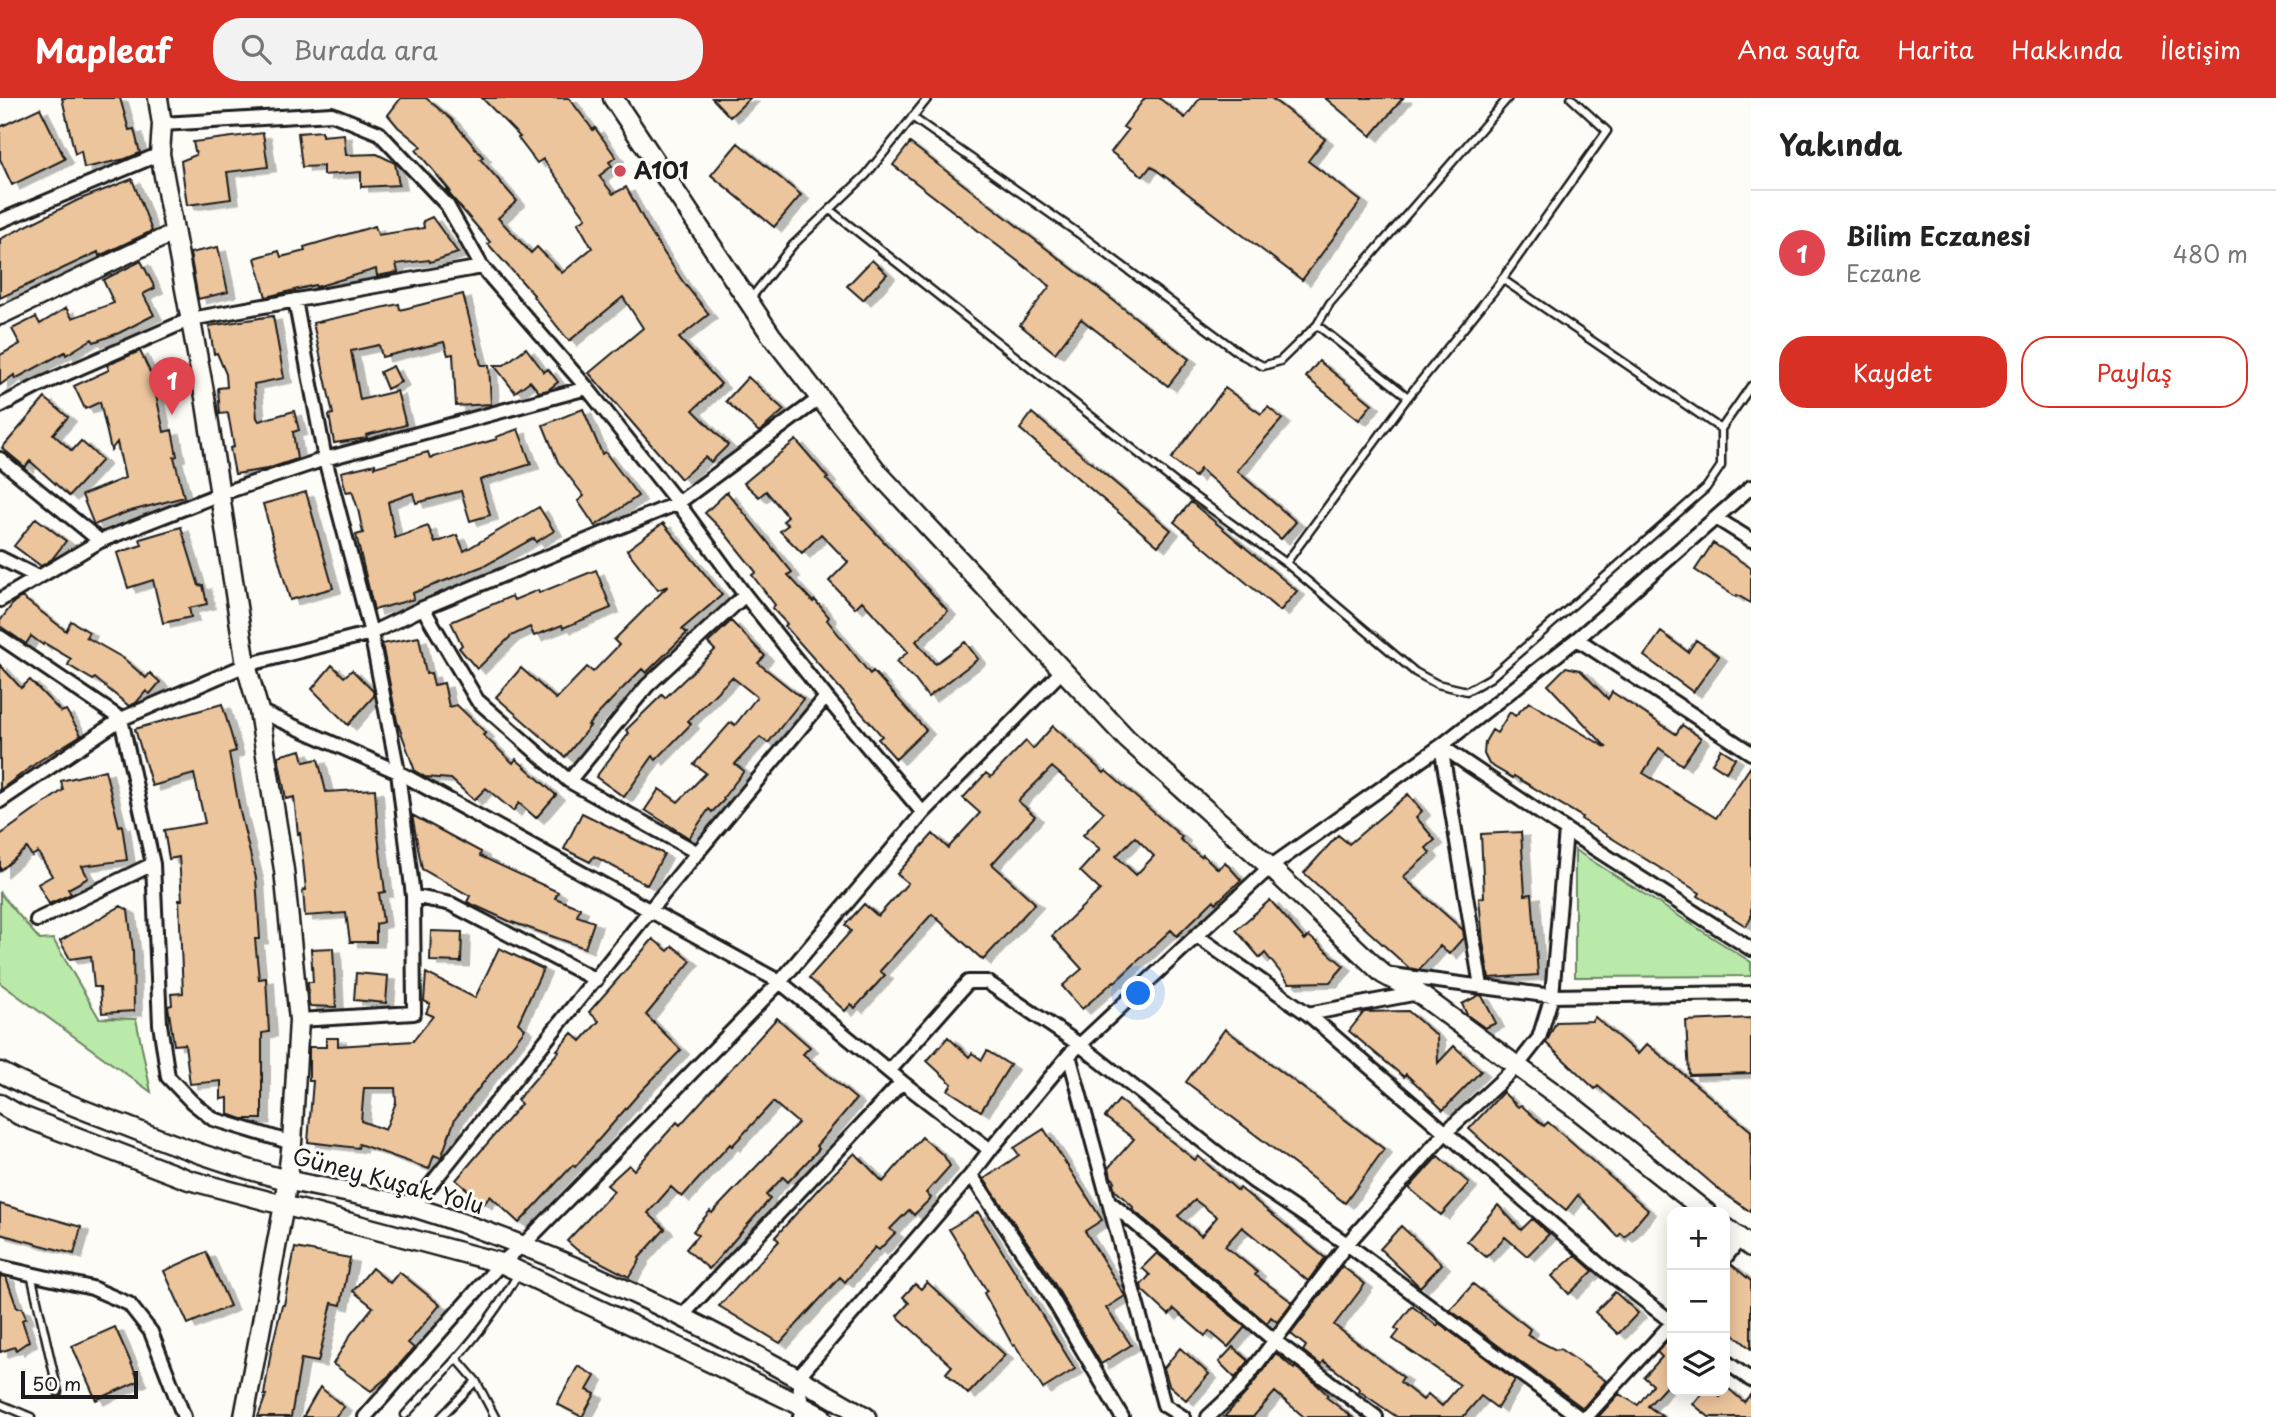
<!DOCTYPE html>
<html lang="tr">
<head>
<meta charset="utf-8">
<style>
	body { margin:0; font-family:"Playpen Sans",sans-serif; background:#f2f2f2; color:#222 }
	.controls { position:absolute; right:21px; bottom:21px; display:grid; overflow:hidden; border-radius:14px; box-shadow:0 4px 18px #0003 }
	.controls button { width:63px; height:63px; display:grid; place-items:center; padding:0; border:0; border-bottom:2px solid #e0e0e0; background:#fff; color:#222; font:35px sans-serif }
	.scale { position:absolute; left:21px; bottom:18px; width:117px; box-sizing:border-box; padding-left:7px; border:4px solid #1c1c1c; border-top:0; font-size:19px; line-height:24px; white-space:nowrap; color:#1c1c1c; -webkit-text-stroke:5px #fdfcf7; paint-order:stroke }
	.you { position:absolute; left:1139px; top:896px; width:24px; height:24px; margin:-18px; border:5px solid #fff; border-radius:50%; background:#1a73e8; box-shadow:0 0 0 10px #1a73e833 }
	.badge { display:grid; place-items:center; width:46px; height:46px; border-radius:50%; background:#d93025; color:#fff; font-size:23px; font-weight:700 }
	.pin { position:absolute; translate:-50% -58px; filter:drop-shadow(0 2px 4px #0008) }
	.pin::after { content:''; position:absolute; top:37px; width:24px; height:21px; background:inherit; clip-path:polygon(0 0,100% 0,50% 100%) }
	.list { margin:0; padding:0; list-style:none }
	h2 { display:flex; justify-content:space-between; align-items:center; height:91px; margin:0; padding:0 28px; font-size:30px }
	h2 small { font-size:23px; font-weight:400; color:#767676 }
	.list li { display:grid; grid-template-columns:46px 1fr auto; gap:21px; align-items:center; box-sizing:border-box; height:126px; padding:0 28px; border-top:2px solid #e0e0e0 }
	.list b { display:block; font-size:26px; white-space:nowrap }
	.list p { margin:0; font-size:23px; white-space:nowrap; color:#767676 }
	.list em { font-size:23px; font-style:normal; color:#767676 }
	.actions { display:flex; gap:14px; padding:21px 28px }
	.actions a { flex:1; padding:16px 0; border:2px solid #d93025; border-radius:28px; text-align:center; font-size:24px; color:#d93025 }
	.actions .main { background:#d93025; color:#fff }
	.icon { flex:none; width:38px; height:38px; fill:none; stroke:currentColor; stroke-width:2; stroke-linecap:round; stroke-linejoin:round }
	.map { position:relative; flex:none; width:1751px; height:1319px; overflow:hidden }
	header { display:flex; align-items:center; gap:42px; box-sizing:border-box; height:98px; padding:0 35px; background:#d93025; color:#fff }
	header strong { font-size:33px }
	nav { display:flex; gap:38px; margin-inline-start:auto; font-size:24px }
	.search { width:490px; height:63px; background:#f2f2f2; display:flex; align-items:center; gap:18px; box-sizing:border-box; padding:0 24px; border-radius:28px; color:#767676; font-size:26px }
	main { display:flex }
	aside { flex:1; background:#fff }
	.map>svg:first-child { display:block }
</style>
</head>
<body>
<header>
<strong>Mapleaf</strong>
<div class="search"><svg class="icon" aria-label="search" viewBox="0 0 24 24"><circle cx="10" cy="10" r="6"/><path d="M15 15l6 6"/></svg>Burada ara</div>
<nav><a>Ana sayfa</a><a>Harita</a><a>Hakkında</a><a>İletişim</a></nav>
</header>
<main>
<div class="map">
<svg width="1751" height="1319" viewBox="0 0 1751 1319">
	<defs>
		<filter id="shadow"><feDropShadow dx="8" dy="4.5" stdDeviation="0" flood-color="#0004"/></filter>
	</defs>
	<rect width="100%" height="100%" fill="#fdfcf7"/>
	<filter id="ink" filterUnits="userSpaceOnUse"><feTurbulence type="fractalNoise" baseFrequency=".0143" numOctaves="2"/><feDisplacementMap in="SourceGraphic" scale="14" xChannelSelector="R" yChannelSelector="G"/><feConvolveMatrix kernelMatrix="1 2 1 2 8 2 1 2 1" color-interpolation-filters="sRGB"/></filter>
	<g filter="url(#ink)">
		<path fill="#baeaa9" stroke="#6b8362" stroke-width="2" d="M1575,752L1751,864V878L1575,879Z
			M0,795L40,842L53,841L99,920L136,921L151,994L0,885Z"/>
		<path fill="#ecc59c" stroke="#1c1c1c" stroke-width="2" fill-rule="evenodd" filter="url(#shadow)" d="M62,0H120L129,32L134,31L140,55L125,61L84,70L81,53L75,56Z
			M401,0H426L451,21L483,59L480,61L517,103L498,120L531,155L537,149L562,175L592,150L578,125L586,120L543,61L537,65L518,40L520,39L482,0H569L593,32L595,30L616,59L609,64L612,68L599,78L613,96L626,89L651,135L683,184L709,216L679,240L721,286L693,312L728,347L711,364L705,359L681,381L589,275L643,230L623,199L569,243L533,198L534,197L488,146L490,144L445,91L451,94L416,52L421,48L398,29L388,17Z
			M712,0H750L730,19Z
			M1145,0H1159L1185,20L1200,0H1271L1325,41L1308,63L1361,103L1302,182L1151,68L1143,78L1111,54L1128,32L1123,29Z
			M1325,0H1403L1371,38Z
			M40,10L65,61L12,87L0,61V29Z
			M322,33V38L344,36L346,57L377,56L395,65L399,87L361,89V74L323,77V68L302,69L298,35Z
			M263,35L268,69L227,74L231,101L187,107L181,63L196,57L193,44Z
			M738,45L801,97L774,129L711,77Z
			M910,45L1189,261L1168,288L1081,221L1055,255L1020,227L1050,188L893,67Z
			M132,81L152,133L99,158L98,154L0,200V141L78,102Z
			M432,119L458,155L430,164L429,162L396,166L398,174L377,178L376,171L316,189L315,187L266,199L255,160L279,153L281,159L305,153L304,149L375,128L378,137L424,130L423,123Z
			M218,149L228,194L198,201L190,155Z
			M872,162L887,176L863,202L847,188Z
			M141,163L155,190L143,196L154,217L119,235L94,244L92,241L66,257L65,254L15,281L14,277L0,287V257L20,246L12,231L36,219L40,226L66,210L72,220L114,205L103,182Z
			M463,196L481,267H489L491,306L456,308L453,256L448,257L444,244L382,259L379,247L351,253L360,302L397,293L406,327L366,337L367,340L334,345L329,317L333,316L313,225L399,206L400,212Z
			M273,218L284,280L254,286L257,320L259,323L294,313L299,332L293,334L297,361L267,371L235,376L230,350L234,349L228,315L220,316L218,290L227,289L226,276L217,255L214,256L209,228Z
			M526,250L544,274L548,271L558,284L548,292L539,294L530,283L515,294L494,267H504Z
			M140,253L160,295L156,297L164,334L172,332L177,358L174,359L184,399L127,414L94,427L82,397L125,380L117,344L111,352L100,304L85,311L74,288L109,272L107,267Z
			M1319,263L1372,306L1359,322L1306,279Z
			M393,268L401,284L387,291L380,274Z
			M748,279L784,312L759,334L726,303Z
			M1225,290L1261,316L1268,309L1282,321L1237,373L1296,424L1281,441L1200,371L1195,379L1171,361Z
			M45,300L68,319L53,336L72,353L81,343L102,362L69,398L30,363L25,369L2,350Z
			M583,311L602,356L605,354L638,398L595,428L578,403L584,398L558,364L543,327Z
			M1032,315L1171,432L1158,448L1020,331Z
			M518,331L531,366L480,382L490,417L470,423L461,393L416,405L413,395L388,404L395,440L428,428L435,445L457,437L464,453L539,409L554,433L536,444L534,440L486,467L413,495L414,501L374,512L356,437L363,435L358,411L352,393L346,394L341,374L375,366V369L428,354L430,360L497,341L496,339Z
			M796,342L828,380L826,381L948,513L916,543L935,566L965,544L978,561L928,599L915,582L896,564L908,554L862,503L855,510L829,483L848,464L821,436L802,455L780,433L788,427L783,423L788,419L766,393L759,399L744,385Z
			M306,394L333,490L290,502L263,406Z
			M727,394L792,474L788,477L813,504L815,502L829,519L827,522L870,576L873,573L926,632L896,661L878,641L882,638L785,528L787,526L772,510L775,507L752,477L756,474L723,433L705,415Z
			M1191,404L1297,493L1280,513L1174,424Z
			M36,420L66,443L52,461L41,468L14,448Z
			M663,425L722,497L682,531L687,535L646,575L642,571L618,595L588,627L590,628L565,659L496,599L521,570L556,601L587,569L593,574L619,547L614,542L668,488L658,492L627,452Z
			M181,429L199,488L203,487L207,506L189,510L191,519L163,525L153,482L128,490L117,455L142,447L140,441Z
			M1713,445L1751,470V505L1737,497L1736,499L1695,472Z
			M596,472L611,510L563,530L562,527L534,538L530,529L511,538L477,571L459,550L462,547L451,524L512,498L514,502L538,492L539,495Z
			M22,499L66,533L71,523L89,534L86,539L123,560L146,580L150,575L160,584L150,596L146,593L136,605L129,608L95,580L93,582L68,567L71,561L44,545L43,547L31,538L26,546L0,528V523L14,504Z
			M731,523L765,558L758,565L803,601L768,645L760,639L735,666L744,673L723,700L724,702L712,714L709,711L689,740L645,712L659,691L678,704L706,675L694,666L731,624L735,627L757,599L732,579L688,623L691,626L656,662L653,658L624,699L596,679L629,635L626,632L662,597L665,600L715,552L708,545Z
			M1661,534L1688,554L1696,542L1719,558L1693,594L1644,558Z
			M419,539L426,576L431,575L434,587L444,585L449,609L457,607L486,635L483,637L513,665L516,661L556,697L536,720L519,705L513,713L486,690L474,702L451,681L425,679L415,673L397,623L382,546Z
			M0,567L21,590L30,582L61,614L66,612L81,637L39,663L0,692Z
			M332,567L344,579L352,572L373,593L374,598L348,627L312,591Z
			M1566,569L1580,572L1608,601L1612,594L1676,636L1682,627L1701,640L1682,667L1659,650L1643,675L1716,720L1751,668V820L1746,828L1698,798L1700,795L1581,721L1582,719L1514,678L1513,680L1489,666L1484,656L1485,644L1492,632L1497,635L1510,614L1515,618L1529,604L1607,650L1548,587Z
			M222,606L236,653L229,655L240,714L256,780L260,841H255L259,881L266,880L269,934L262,935V1021H242L228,1016V1000L221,1001V983L190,986L185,946L174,947L168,908L172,907L171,896L183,895L179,802H182L179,759L169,761L164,732L205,725L194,676L152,688L135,631Z
			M1053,628L1104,675L1106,673L1182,739L1180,741L1190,750L1201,759L1203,757L1218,771L1225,764L1241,782L1216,805L1214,802L1177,838L1171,832L1115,884L1114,883L1082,911L1062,888L1082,871L1052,838L1100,792L1080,773L1100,751L1083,737L1104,714L1052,669L1018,703L1035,718L992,766L1035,805L983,862L932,816L880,873L885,877L855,910L851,906L845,913L809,880L851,833L845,827L864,806L878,818L908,785L897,776L933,736L948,750L980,715L963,700L986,675L991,679L1026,643L1033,651ZM1135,739L1154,758L1136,777L1116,758Z
			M1721,651L1735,660L1726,674L1712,665Z
			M301,652L304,664L318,661L326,694L375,691L378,737L385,794L379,795L383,824L376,826V844H350L346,815L305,818L303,792H306L300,735L298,736L294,699L286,701L278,658Z
			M105,672L119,728L122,727L127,762L82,768L88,780L68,791L71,796L49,806L38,786L52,778L38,754L32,758L27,750L0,773V737L63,692L61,683Z
			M1408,696L1422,713L1416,719L1435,742L1426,750L1430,755L1403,779L1463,832L1464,839L1449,856L1440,848L1419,872L1409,870L1304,775L1338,737L1349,746Z
			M582,715L664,756L647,787L594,758L590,764L564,751Z
			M412,717L481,754L480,758L558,794L555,800L580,810L577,818L594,824L585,850L509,823L467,804L470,798L422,771Z
			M1521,734L1525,797L1532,796L1538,877L1489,880L1483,844L1479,800L1484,799L1481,736Z
			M1270,802L1305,842L1309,838L1344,868L1330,884L1289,885L1265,855L1260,860L1236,832Z
			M121,808L128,812L133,853L134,913L102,915L100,889H94L91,858L70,861L60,843Z
			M431,833L462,834L461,864L430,863Z
			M653,841L668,853L673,848L691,863L646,917L681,952L642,992L575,1069L573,1067L519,1125L490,1098L484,1106L456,1082L521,1006L517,1002L559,953L557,952L572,935L581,943L599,923L589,914Z
			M333,850L336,909L309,908L308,884H313L311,851Z
			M499,850L543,871L518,925L525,931L455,1021L441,1060L434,1057L429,1071L359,1046L358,1050L308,1044L313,983H309V949H326V940H338V948L413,943L433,918L426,915L430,906L424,903L426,875L475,900ZM364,990H395L396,1004L385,1032L361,1023Z
			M356,875L388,878L386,905L354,902Z
			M1479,897L1482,898L1496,925L1485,930L1467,917L1462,906Z
			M1408,913L1437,938L1438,965L1454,948L1481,973L1443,1012L1406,976L1404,979L1349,933L1364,914Z
			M1595,919L1638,956L1647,946L1751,1033V1114L1722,1094L1598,988L1595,991L1546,945L1556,924L1592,923Z
			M777,920L810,949L803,956L856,1001L816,1048L819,1051L788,1084L783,1079L766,1097L770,1101L709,1171L686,1151L698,1137L693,1133L710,1113L712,1115L798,1025L773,1004L732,1048L730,1046L682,1099L671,1089L648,1115L665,1131L639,1160L640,1162L629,1179L577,1152L567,1143L614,1093L607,1087L629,1067L634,1072L677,1024L680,1027Z
			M1751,920V975L1689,977L1686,923Z
			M1225,931L1384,1051L1345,1105L1186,984Z
			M948,939L969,959L972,955L982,962L987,953L1010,967L981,1013L948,992L952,986L927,963Z
			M1503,994L1518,1009L1521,1007L1544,1028L1548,1024L1648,1112L1625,1139L1621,1135L1618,1139L1578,1097L1566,1112L1500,1057L1499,1058L1469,1031Z
			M1119,1002L1195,1062L1198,1058L1238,1093L1240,1090L1325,1160L1308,1183L1242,1129L1225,1148L1257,1174L1255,1177L1292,1204L1277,1224L1271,1219L1267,1225L1133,1112L1134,1110L1115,1092L1113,1085L1115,1083L1111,1079L1109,1069L1134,1041L1105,1019ZM1195,1102L1217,1119L1201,1138L1178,1118Z
			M1044,1031L1102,1122L1085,1133L1125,1198L1106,1210L1131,1247L1101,1266L1047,1173L984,1081L1019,1057L1014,1050Z
			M922,1039L944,1058L950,1068L926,1095L931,1100L914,1117L909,1112L890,1131L895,1135L879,1152L875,1149L845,1184L840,1179L780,1245L719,1208L779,1143L775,1139L820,1089L855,1055L883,1084Z
			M1438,1058L1469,1085L1441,1117L1409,1090Z
			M0,1106L81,1129L74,1156L0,1136Z
			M1498,1107L1521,1132L1532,1121L1549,1136L1527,1158L1505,1139L1486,1159L1467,1143Z
			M978,1114L1075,1271L1043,1291L1015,1247L1013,1248L984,1195L987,1193L949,1131Z
			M1401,1128L1442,1166L1420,1189L1380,1151Z
			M295,1150L350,1160L341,1207L332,1205L318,1264L301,1261L291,1319H258L266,1297H264L271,1253L282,1207H284Z
			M206,1154L230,1208L188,1226L164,1173Z
			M1157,1155L1245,1229L1228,1249L1209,1233L1205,1238L1174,1211L1169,1217L1142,1192L1141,1187L1150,1177L1142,1170Z
			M1575,1157L1593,1173L1569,1196L1552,1178Z
			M1731,1166L1751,1183V1251L1725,1229V1169Z
			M1342,1168L1365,1186L1334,1227L1403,1279L1400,1284L1423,1302L1428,1296L1442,1308L1460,1287L1393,1241L1399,1233L1395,1230L1412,1208L1437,1228L1439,1225L1515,1282L1497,1310L1481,1298L1463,1319H1397L1359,1293L1360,1291L1324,1263L1321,1267L1303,1253L1306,1248L1291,1236Z
			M372,1170L390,1185L399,1174L440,1207L408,1245L414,1250L391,1276L371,1293L333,1266L351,1236L373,1209L353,1193Z
			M0,1178L6,1179L17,1210H22L26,1220L22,1222L29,1243L16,1252L15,1249L0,1254Z
			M927,1184L1005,1257L968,1296L946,1275L952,1268L897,1218L909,1205L903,1199L915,1186L921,1191Z
			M1473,1186L1530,1231L1527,1237L1556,1252L1560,1251L1606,1283L1583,1310L1450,1212Z
			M1615,1194L1638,1215L1618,1236L1595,1214Z
			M115,1229L139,1283L96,1302L72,1248Z
			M1672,1238V1282L1648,1308L1663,1319H1598L1619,1296L1638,1307L1653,1287L1644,1279L1662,1259L1657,1254Z
			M1233,1249L1249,1263L1235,1280L1219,1264Z
			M1180,1250L1209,1276L1186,1302L1169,1287L1164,1270Z
			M1276,1255L1294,1271L1295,1269L1311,1281L1328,1297L1326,1299L1352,1319H1304L1275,1294L1253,1319H1224L1246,1295Z
			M578,1268L595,1278L587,1292L595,1296L582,1319L557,1306Z
			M320,1289L344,1309L335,1319H303Z
			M1728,1290L1744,1304L1751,1296V1319H1709L1693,1306L1704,1293H1713L1720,1299Z"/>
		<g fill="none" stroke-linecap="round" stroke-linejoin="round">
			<defs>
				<path id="service" d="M912,19L1085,140L1242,257L1263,268L1280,263L1317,227
					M830,112L1181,389L1286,465L1408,299L1496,190L1607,33L1571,0
					M751,200L793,147L866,77L928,0
					M1408,299L1317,227L1330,205L1508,0
					M1721,331L1751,288
					M1286,465L1415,574L1437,586L1467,593L1490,580L1706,390L1721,368V331L1502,181
					M31,1176L58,1294
					M457,1261L476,1283L495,1319
					M0,1306L31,1319
					M405,1317C448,1270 488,1230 519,1174
					M441,1319L476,1283"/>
				<path id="minor" d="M0,123L160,56
					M295,202L325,361L371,535L398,674L413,798L414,915L299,922
					M0,308L38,288L191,221L482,169L447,107L379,35L332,16L162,26
					M0,361L100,443
					M1716,420L1751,442
					M0,460L38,479
					M0,502L100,443L220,396L325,361L587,290
					M0,539L121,621L246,567L371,535L423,510
					M1577,541L1751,655
					M259,613L398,674L780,884L902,984L990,1052L971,1077L798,1279L802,1308L800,1319
					M569,683L477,602L423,510L678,405L820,300
					M0,703L121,621L153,766L160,926L168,979L192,1004L213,1021L292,1045
					M923,715L1063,572
					M698,755L569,683L647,588L745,497
					M413,798L451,806L596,882
					M37,822L153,766
					M1197,838L1308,916L1418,895
					M1392,877L1552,898L1751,895
					M1481,888L1441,648L1566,732L1751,851
					M1308,916L1609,1175L1672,1224
					M1069,957L1164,1307L1183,1319
					M890,972L968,884H987L1080,947L1253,1083L1347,1146L1579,1319
					M990,1052L1069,957L1270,769L1441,648L1577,541L1751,389
					M971,1077L1042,1183L1122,1319
					M1111,1105L1275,1243L1376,1319
					M413,1109L650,812L826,599
					M1725,1160L1740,1141
					M0,1169L92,1190L129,1206L151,1234L184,1319
					M681,1219L902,984
					M1725,1263L1751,1282
					M365,1319L501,1165L524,1146L780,884L923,715L826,599L745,497L678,405L587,290L482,169
					M1208,1319L1239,1290L1347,1146L1445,1035L1517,968L1539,940L1552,898L1566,732
					M1586,1319L1672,1225"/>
				<path id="tertiary" d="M0,218L175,134"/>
				<path id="secondary" d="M158,0L162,26L160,56L205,299L246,567L259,613L284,772L299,922L292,1045L284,1107L244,1319
					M613,0L771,237L880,377L1127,641L1270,769L1383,876L1418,895L1517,968L1575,1010L1706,1114
					M0,974C41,996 83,1012 126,1028C179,1049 232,1068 287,1082C329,1092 374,1098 416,1110C574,1159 724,1236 866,1319
					M0,1006L19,1017L189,1082L501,1165L794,1304L822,1319
					M1725,1129L1751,1149"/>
			</defs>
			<use href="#service" stroke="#1c1c1c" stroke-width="11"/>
			<use href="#minor" stroke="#1c1c1c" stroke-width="18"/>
			<use href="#tertiary" stroke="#1c1c1c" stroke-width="21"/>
			<use href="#secondary" stroke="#1c1c1c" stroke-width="23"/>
			<use href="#service" stroke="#fdfcf7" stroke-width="6"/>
			<use href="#minor" stroke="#fdfcf7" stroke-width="12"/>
			<use href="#tertiary" stroke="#fdfcf7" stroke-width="16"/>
			<use href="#secondary" stroke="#fdfcf7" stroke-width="18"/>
		</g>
	</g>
	<circle fill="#d1495b" stroke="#fdfcf7" stroke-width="2.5" cx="620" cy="73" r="7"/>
	<g text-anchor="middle" stroke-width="6" stroke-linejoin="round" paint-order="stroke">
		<g font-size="23" font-weight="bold" fill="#1c1c1c" stroke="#fdfcf7" text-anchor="start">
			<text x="634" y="81">A101</text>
		</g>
		<g font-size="23" fill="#1c1c1c" stroke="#fdfcf7">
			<text transform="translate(388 1083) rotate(15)" y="8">Güney Kuşak Yolu</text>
		</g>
	</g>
</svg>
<div class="controls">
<button>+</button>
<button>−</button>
<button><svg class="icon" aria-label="layers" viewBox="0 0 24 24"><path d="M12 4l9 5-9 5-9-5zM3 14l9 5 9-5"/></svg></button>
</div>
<div class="scale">50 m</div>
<div class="you"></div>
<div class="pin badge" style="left:172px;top:317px;background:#e0444e">1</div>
</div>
<aside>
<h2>Yakında<small></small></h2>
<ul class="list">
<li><span class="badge" style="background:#e0444e">1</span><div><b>Bilim Eczanesi</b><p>Eczane</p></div><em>480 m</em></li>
</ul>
<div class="actions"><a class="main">Kaydet</a><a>Paylaş</a></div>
</aside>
</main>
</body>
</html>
